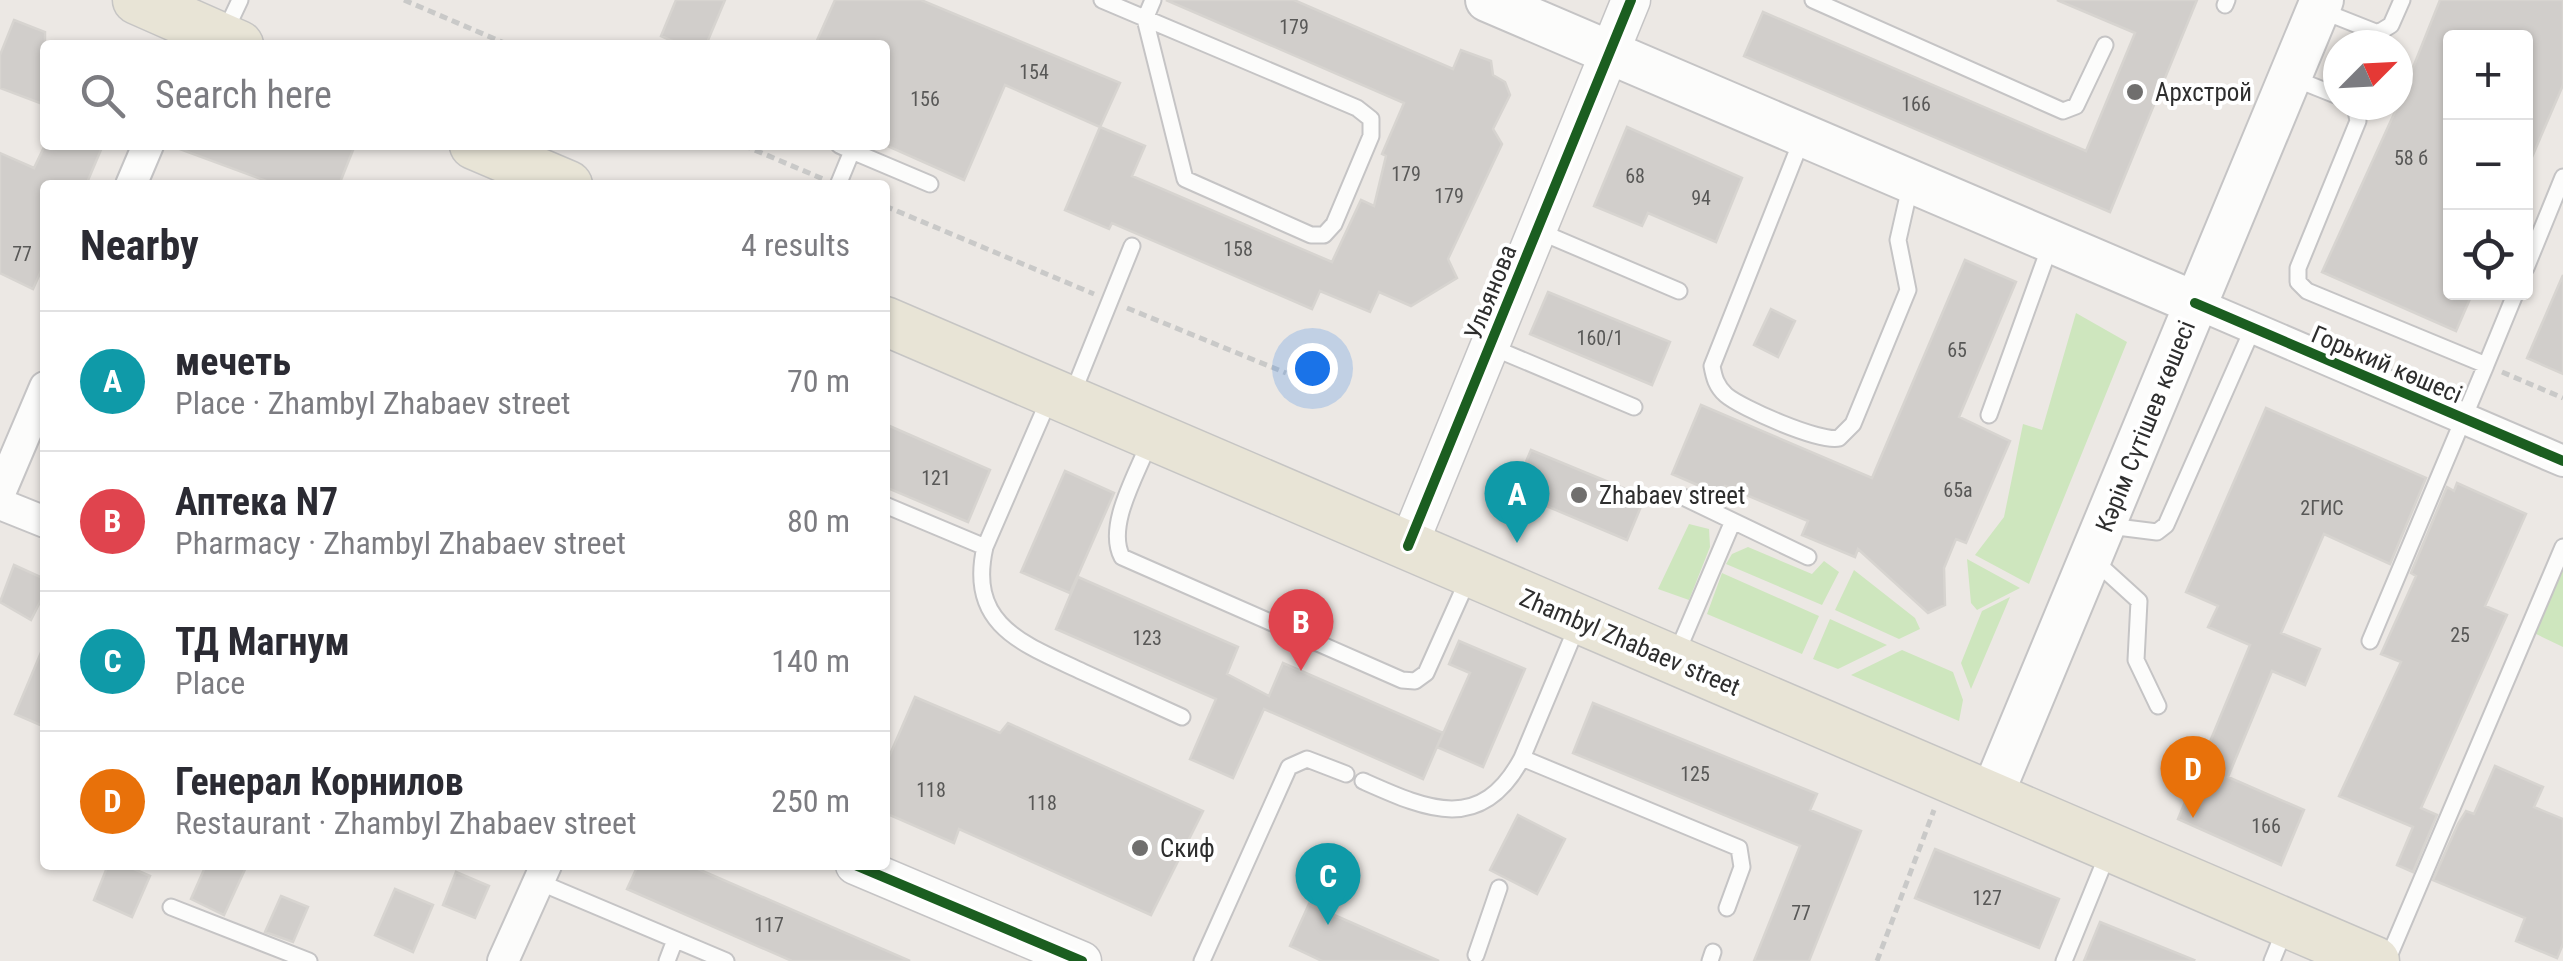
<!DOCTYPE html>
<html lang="en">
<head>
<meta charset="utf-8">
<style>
	body { margin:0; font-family:"Roboto Condensed",sans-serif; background:#f2f2f3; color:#2b2b33 }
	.controls { position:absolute; right:30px; top:30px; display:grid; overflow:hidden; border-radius:10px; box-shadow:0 2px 8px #0004 }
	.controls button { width:90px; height:90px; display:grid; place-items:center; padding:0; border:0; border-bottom:2px solid #e1e1e2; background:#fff; color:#2b2b33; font:50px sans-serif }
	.compass { position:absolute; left:2323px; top:30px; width:90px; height:90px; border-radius:50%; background:#fff; box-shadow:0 2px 8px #0004; rotate:66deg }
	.you { position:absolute; left:1312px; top:368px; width:35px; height:35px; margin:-25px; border:8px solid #fff; border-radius:50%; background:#1a73e8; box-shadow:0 0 0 15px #1a73e833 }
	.badge { display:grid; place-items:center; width:65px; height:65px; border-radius:50%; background:#ea580c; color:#fff; font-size:32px; font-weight:700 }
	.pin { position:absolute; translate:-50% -82px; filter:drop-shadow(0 2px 5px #0008) }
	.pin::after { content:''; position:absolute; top:52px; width:35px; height:30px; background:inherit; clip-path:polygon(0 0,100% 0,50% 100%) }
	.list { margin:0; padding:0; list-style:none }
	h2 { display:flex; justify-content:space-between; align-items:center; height:130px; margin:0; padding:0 40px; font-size:42px }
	h2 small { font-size:32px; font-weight:400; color:#7c7c81 }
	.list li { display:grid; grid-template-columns:65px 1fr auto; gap:30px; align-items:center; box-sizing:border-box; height:140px; padding:0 40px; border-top:2px solid #e1e1e2 }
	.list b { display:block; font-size:38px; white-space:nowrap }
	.list p { margin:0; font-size:32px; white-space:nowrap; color:#7c7c81 }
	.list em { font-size:32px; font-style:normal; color:#7c7c81 }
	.icon { flex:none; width:55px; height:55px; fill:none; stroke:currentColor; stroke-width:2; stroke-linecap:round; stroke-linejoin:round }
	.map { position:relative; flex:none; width:2563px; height:961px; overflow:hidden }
	.search { position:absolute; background:#fff; box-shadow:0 2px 8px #0004; left:40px; top:40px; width:850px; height:110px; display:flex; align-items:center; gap:25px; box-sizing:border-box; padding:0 35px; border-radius:10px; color:#7c7c81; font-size:38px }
	.panel { position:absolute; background:#fff; box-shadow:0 2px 8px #0004; left:40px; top:180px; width:850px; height:690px; border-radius:10px }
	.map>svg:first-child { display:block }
</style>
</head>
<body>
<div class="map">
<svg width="2563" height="961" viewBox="0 0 2563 961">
	<rect width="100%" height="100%" fill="#ece8e4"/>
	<path fill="#cee6be" d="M2076,313L2127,342L2029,584L1975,555L2004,517L2023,424L2042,430Z
		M1689,524L1709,529L1710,547L1689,600L1658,589Z
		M1748,547L1812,574L1824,561L1839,572L1822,605L1726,564L1732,554Z
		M1967,559L2020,588L1977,610L1971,603Z
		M2563,564V647L2534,633Z
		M1854,570L1915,618L1920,629L1899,639L1835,610Z
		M1722,573L1819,616L1802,654L1707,614Z
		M2010,597L1971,689L1961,663L1982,611Z
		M1830,619L1887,645L1838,669L1813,659Z
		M1902,650L1953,672L1963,700L1959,721L1851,675Z"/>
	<path fill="#d1cecb" stroke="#d7d4d0" stroke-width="2.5" d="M676,0H725L706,45H681L661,36Z
		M835,0H921L1120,83L1100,127L1005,85L964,180L885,145V45H815Z
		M1166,0H1294L1453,69L1461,50L1491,61L1493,75L1505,82L1510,95L1493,129L1502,144L1448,259L1457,278L1411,306L1379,292L1370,312L1320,291L1312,309L1112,223L1109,229L1065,210L1100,127L1145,146L1132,176L1332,262L1361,200L1374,206L1386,156L1382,154L1404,103Z
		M2057,0H2197L2110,212L1744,56L1763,12L2086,151L2135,33Z
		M2440,0H2563V85L2526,171V38H2450V292H2473L2456,331L2322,272L2398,105Z
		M14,20L45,32V105L0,88V55Z
		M1627,127L1742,178L1716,242L1648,213L1642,226L1594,206Z
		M45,145H103L86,185H45V262L33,289L0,273V153L34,168Z
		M169,145H355L339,185H277Z
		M1965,260L2016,282L1959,417L2010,441L1966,543L1956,539L1944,568L1945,605L1928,613L1858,549L1855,557L1802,535L1808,521L1725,486L1721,495L1672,474L1701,405L1872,478Z
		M2563,275V374L2527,358Z
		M1548,292L1670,342L1652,385L1530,334Z
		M1771,309L1795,321L1778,357L1754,345Z
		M2266,408L2426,478L2390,564L2324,534L2281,633L2320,649L2305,685L2272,671L2228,777L2304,810L2281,865L2178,819L2250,645L2208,627L2218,606L2186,592Z
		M885,424L990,470L968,522L885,487Z
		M1531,450L1645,497L1627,540L1513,492Z
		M1065,471L1114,493L1070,593L1021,572Z
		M2457,483L2526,514L2485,606L2507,615L2421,808L2437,815L2413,872L2397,865L2413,827L2339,796L2401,662L2381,654L2416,576L2411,573L2447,487L2454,491Z
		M14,565L45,579V592L31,620L0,602Z
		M1078,577L1238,647L1227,674L1269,696L1283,663L1443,733L1423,779L1264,709L1233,778L1190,759L1216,699L1056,629Z
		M1459,641L1525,669L1483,767L1437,747L1470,673L1449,664Z
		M45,643V727L15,714Z
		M915,697L1000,733L1008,723L1203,811L1151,915L959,829L954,843L885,813V766Z
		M1593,703L1817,794L1810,810L1861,831L1809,961H1754L1800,846L1573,753Z
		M2495,766L2543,787L2534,807L2563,819V944L2557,958L2516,941L2525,918L2433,880L2458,824L2466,811L2474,814Z
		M1518,815L1565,839L1537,894L1490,870Z
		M1935,849L2059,899L2039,948L1915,898Z
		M108,865H125L150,876L132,917L94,900Z
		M206,865H247L224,915L191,899Z
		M638,865H689L910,961H792L627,889Z
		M456,872L489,886L475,918L443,905Z
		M395,889L433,905L413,952L375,935Z
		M281,896L308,907L293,942L265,932Z
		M1309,904L1439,961H1322L1290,946Z
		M2100,922L2194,960L2193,961H2084Z"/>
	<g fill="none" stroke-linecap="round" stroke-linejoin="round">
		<defs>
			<path id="service" d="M1102,0L1357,108L1371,119V136L1334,224L1324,235H1311L1185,179L1145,19L1153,0
				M1813,0L2063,111L2076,106L2105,45
				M2225,5L2227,0
				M2320,10L2378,33L2391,25L2402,0
				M224,34L240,0
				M2293,78L2338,96
				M2355,105L2358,121L2298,268V282L2307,291L2486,365L2370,641
				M1802,139L1712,366C1714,377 1716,386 1726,395C1741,408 1821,443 1839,438L1853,424L1908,290L1898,240L1910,187
				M852,151L930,184
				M838,185L852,151L839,145
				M1536,230L1679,291
				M2526,268L2563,177
				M1489,346L1634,407
				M2486,365L2516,292
				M1072,395L1132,246
				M1989,415L2050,246
				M1150,440C1139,471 1105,525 1122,557L1402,680L1415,681L1426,673L1469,577
				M1683,497L1808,557
				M885,505L985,547L1050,397
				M2109,526L2157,532L2166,525L2253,328
				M985,547C967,626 1024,644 1083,672C1116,687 1149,702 1182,717
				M2095,561L2139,601L2136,660L2158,706
				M1578,624L1522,758L1739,848L1742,867L1727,908
				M1676,655L1733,521
				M1363,781C1426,809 1481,835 1522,758
				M539,882L726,961
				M171,907L309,961
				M1476,955L1499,888
				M667,961L675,940
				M1202,961L1289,767L1307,759L1346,774
				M1710,961L1713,952
				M2064,961L2108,853
				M2272,961L2285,929
				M2387,961L2563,547"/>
			<path id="minor" d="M131,185L148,145
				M2195,303L2563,461
				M0,493L45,387
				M0,504L45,522
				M503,961L546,865"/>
			<path id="tertiary" d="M1408,546L1631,0
				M855,865L1082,961"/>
			<path id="secondary" d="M1487,0L2195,303
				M1991,797L2322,0"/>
			<path id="primary" d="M137,0L239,45
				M474,145L568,185
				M885,321L2375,961"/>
		</defs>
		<use href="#service" stroke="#c5c4c5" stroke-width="19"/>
		<use href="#minor" stroke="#c5c4c5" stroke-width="34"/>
		<use href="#tertiary" stroke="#c5c4c5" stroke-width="41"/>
		<use href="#secondary" stroke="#c5c4c5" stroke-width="46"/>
		<use href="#primary" stroke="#c6c5c4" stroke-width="51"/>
		<path stroke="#c9c9c8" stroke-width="5" stroke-dasharray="8 5" stroke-linecap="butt" d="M404,0L509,45
			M743,145L823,179
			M885,206L1094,294
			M1127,308L1286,373
			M2502,372L2563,398
			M1877,961L1934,810"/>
		<use href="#service" stroke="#fcfcfb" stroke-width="15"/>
		<use href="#minor" stroke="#fcfcfb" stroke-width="30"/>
		<use href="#tertiary" stroke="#fcfcfb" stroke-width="38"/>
		<use href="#secondary" stroke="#fcfcfb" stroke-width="42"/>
		<use href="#primary" stroke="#e8e4d6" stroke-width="48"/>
		<defs>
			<path id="cycleway" d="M2195,303L2563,461
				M1408,546L1631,0
				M855,865L1082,961"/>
		</defs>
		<use href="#cycleway" stroke="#fff" stroke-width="16"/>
		<use href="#cycleway" stroke="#1b5e20" stroke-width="10"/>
	</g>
	<g fill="#706f6e" stroke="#fff" stroke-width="4">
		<circle cx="2135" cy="92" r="10"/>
		<circle cx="1579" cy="495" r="10"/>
		<circle cx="1140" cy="848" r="10"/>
	</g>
	<g text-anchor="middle" stroke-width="8" stroke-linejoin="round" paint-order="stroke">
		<g font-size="20" fill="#585857">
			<text x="1294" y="34">179</text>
			<text x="1034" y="79">154</text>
			<text x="925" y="106">156</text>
			<text x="1916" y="111">166</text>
			<text x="2411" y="165">58 б</text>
			<text x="1406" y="181">179</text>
			<text x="1635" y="183">68</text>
			<text x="1449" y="203">179</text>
			<text x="1701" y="205">94</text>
			<text x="1238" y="256">158</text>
			<text x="22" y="261">77</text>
			<text x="1600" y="345">160/1</text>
			<text x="1957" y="357">65</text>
			<text x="936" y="485">121</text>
			<text x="1958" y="497">65а</text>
			<text x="2322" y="515">2ГИС</text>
			<text x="2460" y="642">25</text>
			<text x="1147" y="645">123</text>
			<text x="1695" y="781">125</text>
			<text x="931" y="797">118</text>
			<text x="1042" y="810">118</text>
			<text x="2266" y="833">166</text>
			<text x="1987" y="905">127</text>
			<text x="1801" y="920">77</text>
			<text x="769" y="932">117</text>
		</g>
		<g font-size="25" fill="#2e2e2e" stroke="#fff" text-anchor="start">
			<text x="2155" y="101">Архстрой</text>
			<text x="1599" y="504">Zhabaev street</text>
			<text x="1160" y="857">Скиф</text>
		</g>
		<g font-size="25" fill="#2e2e2e" stroke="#fff">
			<text transform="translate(1490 292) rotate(-68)" y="9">Ульянова</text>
			<text transform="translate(2387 364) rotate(23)" y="9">Горький көшесі</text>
			<text transform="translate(2145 426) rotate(-68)" y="9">Кәрім Сүтішев көшесі</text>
			<text transform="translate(1630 642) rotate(23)" y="9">Zhambyl Zhabaev street</text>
		</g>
	</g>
</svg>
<div class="controls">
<button>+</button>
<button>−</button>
<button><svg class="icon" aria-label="locate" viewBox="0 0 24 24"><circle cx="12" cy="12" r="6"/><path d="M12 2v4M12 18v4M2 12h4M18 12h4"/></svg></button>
</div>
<svg class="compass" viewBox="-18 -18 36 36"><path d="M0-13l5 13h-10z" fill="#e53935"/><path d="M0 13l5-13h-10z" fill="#7c7c81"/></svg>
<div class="you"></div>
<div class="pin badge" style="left:1517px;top:543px;background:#0f9aa8">A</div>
<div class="pin badge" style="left:1301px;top:671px;background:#e0444e">B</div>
<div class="pin badge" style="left:1328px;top:925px;background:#0f9aa8">C</div>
<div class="pin badge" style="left:2193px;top:818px;background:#e8710a">D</div>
<div class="search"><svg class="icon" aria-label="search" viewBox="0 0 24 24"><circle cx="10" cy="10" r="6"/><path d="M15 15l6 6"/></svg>Search here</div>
<section class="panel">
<h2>Nearby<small>4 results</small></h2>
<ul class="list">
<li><span class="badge" style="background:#0f9aa8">A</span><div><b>мечеть</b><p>Place · Zhambyl Zhabaev street</p></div><em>70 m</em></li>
<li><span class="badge" style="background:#e0444e">B</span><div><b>Аптека N7</b><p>Pharmacy · Zhambyl Zhabaev street</p></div><em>80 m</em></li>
<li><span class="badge" style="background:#0f9aa8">C</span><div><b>ТД Магнум</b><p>Place</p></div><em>140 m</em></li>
<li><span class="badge" style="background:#e8710a">D</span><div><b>Генерал Корнилов</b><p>Restaurant · Zhambyl Zhabaev street</p></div><em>250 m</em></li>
</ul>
</section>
</div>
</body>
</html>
